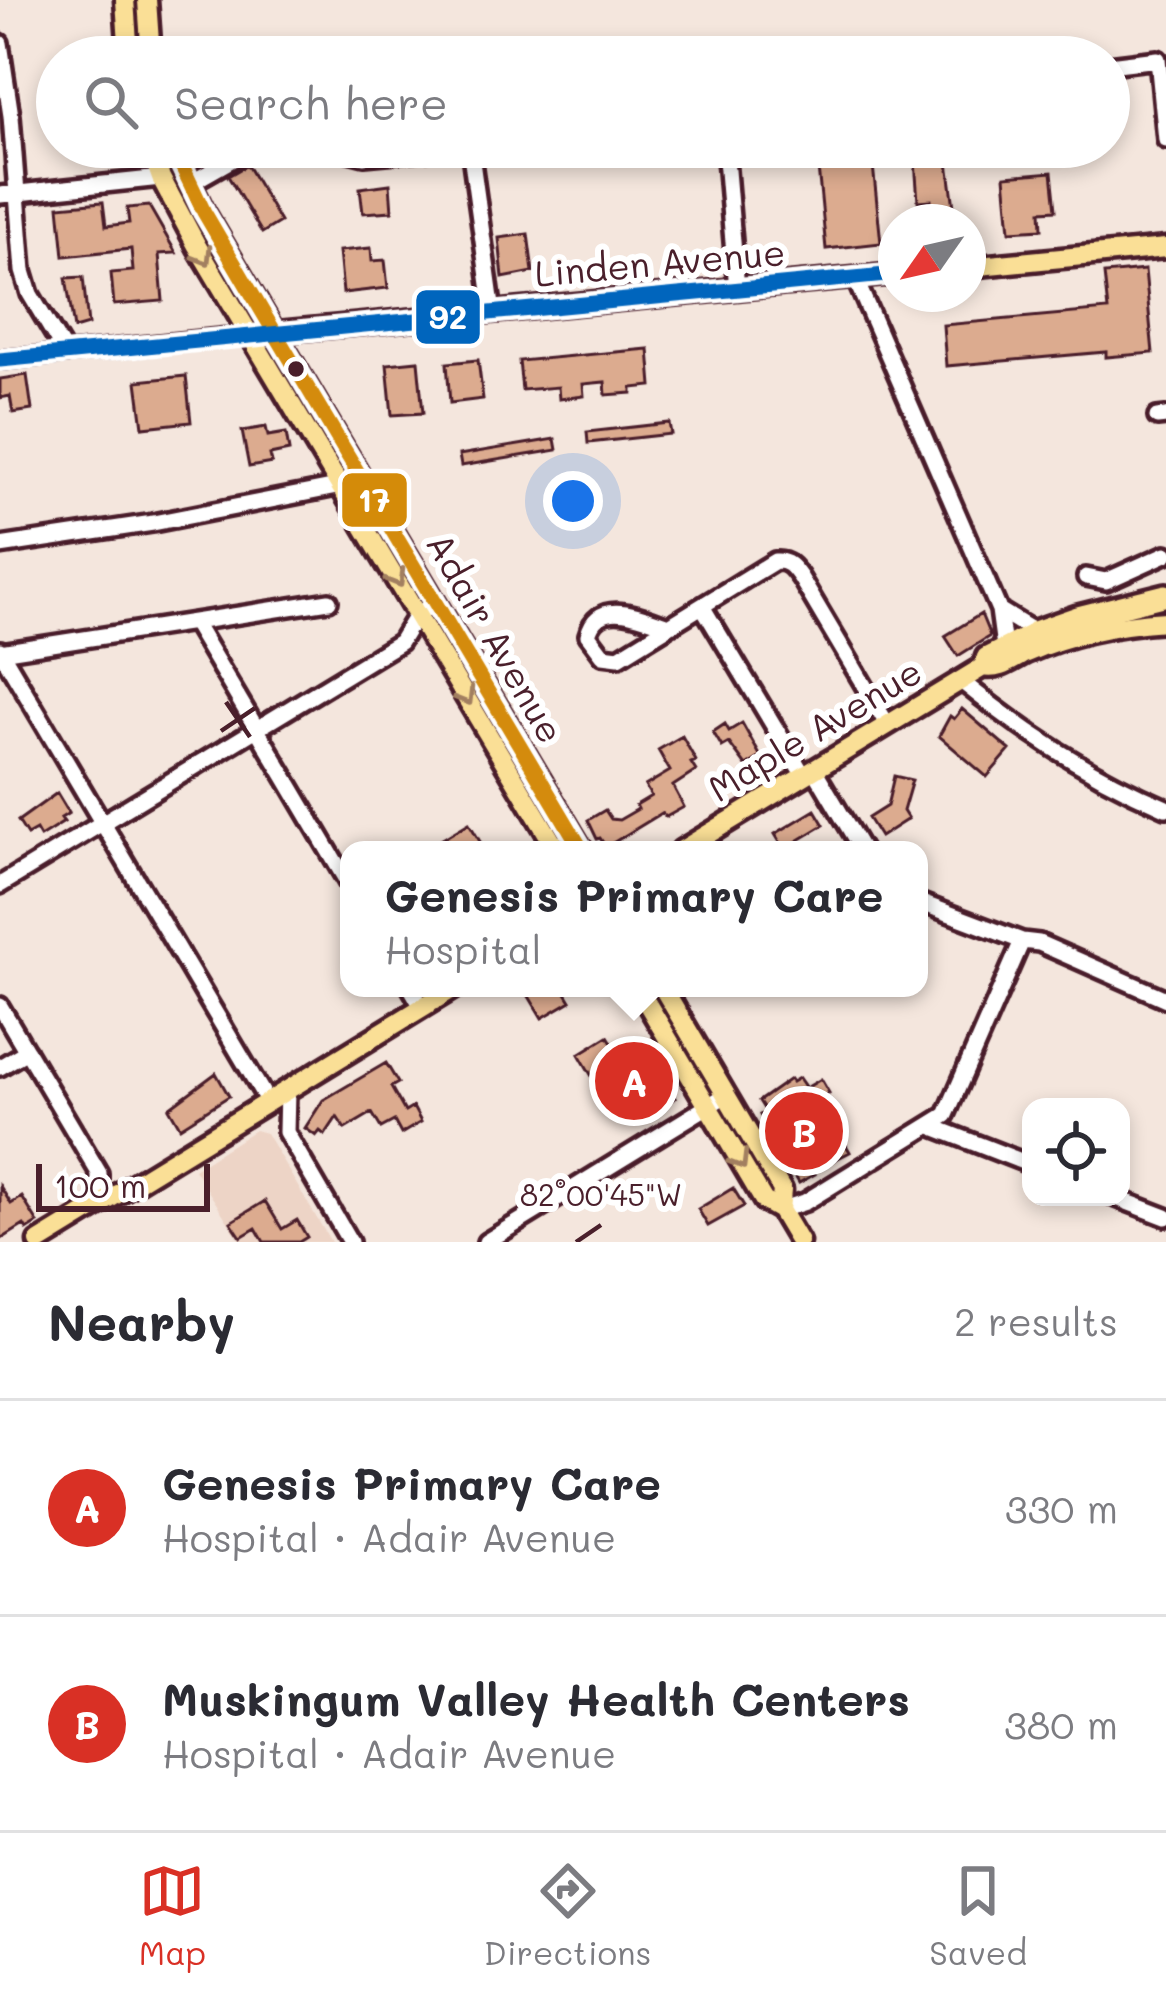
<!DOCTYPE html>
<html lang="en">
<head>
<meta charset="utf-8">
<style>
	body { margin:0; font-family:Mali,sans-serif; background:#f2f2f3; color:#2b2b33 }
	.controls { position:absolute; right:36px; bottom:36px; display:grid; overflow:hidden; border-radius:24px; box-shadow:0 6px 18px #0003 }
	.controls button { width:108px; height:108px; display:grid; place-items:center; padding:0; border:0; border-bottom:3px solid #e1e1e2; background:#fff; color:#2b2b33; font:60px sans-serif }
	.compass { position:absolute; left:878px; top:204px; width:108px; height:108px; border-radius:50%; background:#fff; box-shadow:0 6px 18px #0003; rotate:236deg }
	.scale { position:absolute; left:36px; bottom:30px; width:174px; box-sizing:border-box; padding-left:12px; border:6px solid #4a1f2b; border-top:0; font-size:33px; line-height:42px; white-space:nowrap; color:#4a1f2b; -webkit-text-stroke:9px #fff; paint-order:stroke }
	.you { position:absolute; left:573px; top:501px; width:42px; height:42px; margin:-30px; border:9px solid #fff; border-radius:50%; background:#1a73e8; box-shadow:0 0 0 18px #1a73e833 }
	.badge { display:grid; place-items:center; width:78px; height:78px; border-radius:50%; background:#d93025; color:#fff; font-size:39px; font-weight:700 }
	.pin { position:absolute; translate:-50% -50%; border:6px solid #fff; box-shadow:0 3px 12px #0006 }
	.popup { position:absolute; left:340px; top:841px; width:588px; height:156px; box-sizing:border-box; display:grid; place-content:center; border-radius:24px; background:#fff; filter:drop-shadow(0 3px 9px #0005); font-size:39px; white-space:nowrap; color:#7c7c81 }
	.popup b { font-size:45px; color:#2b2b33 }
	.popup::after { content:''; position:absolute; left:50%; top:100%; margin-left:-24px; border:24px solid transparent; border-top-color:#fff }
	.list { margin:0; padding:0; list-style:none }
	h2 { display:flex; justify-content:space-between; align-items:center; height:156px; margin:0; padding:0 48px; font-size:51px }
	h2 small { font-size:39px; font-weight:400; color:#7c7c81 }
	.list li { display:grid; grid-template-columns:78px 1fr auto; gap:36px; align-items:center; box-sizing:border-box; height:216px; padding:0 48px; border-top:3px solid #e1e1e2 }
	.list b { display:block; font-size:45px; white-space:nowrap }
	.list p { margin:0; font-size:39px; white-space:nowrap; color:#7c7c81 }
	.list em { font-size:39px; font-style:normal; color:#7c7c81 }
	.icon { flex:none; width:66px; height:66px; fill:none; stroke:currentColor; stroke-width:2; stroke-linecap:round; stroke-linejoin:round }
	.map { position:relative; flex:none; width:1166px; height:1242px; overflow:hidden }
	.search { position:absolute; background:#fff; box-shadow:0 6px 18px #0003; left:36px; right:36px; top:36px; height:132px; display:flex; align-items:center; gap:30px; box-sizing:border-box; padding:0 42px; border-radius:66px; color:#7c7c81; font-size:45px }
	.sheet { height:588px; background:#fff }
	nav { display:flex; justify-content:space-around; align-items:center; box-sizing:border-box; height:168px; border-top:3px solid #e1e1e2; background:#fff; font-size:33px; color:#7c7c81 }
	nav a { display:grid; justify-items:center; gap:6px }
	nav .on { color:#d93025 }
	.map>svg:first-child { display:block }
</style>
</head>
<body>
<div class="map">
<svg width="1166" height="1242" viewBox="0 0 1166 1242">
	<rect width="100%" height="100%" fill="#f4e6dd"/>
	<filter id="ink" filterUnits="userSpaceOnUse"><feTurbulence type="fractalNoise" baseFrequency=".00833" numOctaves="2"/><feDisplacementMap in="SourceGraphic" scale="24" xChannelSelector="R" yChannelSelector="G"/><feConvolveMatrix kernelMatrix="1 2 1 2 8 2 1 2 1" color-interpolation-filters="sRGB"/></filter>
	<g filter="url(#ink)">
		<path fill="#edd4c6" d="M255,1130L266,1133L331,1242H241L194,1169Z"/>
		<path fill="#dcab8f" stroke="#4a1f2b" stroke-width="3" d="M816,147H946L956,222H933L931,200L918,201L915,161L873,165L881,243L826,249Z
			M247,165L280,222L262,233L228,176Z
			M1052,172L1056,210L1041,211L1042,229L1010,231L1005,176Z
			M390,184L392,211L363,213L360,188Z
			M103,202L106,226L129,223L127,208L149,206L176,253L159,254L163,301L114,305L111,273L133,271L131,249L64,256L59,206Z
			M528,234L533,272L503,278L499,238Z
			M371,248L372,261L385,260L388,288L343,293L339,251Z
			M1145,270L1153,353L1106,357V352L946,366L943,325L1108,310L1104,274Z
			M83,277L88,325L74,329L66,278Z
			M649,349L652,386L632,388V393L606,395L605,382L583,384L584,396L559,399L558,387L522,390L519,361Z
			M478,360L483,399L450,403L447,363Z
			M418,361L423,413L392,415L387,364Z
			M27,375L32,410L13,413L10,396L0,398V379Z
			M186,376L191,422L143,427L137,381Z
			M669,423L671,434L588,443L587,432Z
			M266,427L268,436L286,433L289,451L270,455L272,463L249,467L242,431Z
			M555,439L557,450L461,466L459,455Z
			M981,614L990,636L958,656L945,636Z
			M962,709L1010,750L987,777L939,736L950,716L954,719Z
			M742,723L761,757L746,766L729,743L722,747L713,732L725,724L729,731Z
			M682,736L696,761L691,763L696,771L673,786L684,807L666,817L662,813L606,847L600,838L597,839L588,820L605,810L611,819L619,820L638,809L636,805L651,796L645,786L670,771L658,750Z
			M894,776L912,780L903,811L908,819L880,837L868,818L887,806Z
			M57,793L69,813L61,818L64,822L40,837L36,830L27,835L18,821Z
			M815,810L824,825L784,849L775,834Z
			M469,823L485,850H424Z
			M524,988H563L571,1001L542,1018Z
			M608,1036L623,1060L645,1047L675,1098L629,1125L613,1099L607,1102L579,1054Z
			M386,1063L398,1083L391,1087L405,1112L413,1107L421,1122L401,1134L394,1121L381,1128L372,1113L345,1129L337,1117L325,1135L320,1131L316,1136L305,1128L323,1100Z
			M216,1073L229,1096L180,1127L169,1108Z
			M799,1078L806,1088L821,1079L829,1093L819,1099L835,1128V1143L842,1138L850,1152L813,1171L815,1174L799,1183L760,1115L766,1112L759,1101L790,1079L792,1082Z
			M0,1186L11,1204L22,1197L38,1223L27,1230L24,1225L0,1240Z
			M733,1188L744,1206L708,1226L698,1209Z
			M265,1201L282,1229L297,1220L307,1237L299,1242H264L256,1228L241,1237L231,1222Z"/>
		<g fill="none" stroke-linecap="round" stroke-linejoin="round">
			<defs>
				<path id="minor" d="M0,43L11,116L23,271L30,294L66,354
					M1109,65L1158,59L1166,140
					M329,147L364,156L462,147
					M470,147L493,313
					M725,147L737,289
					M189,184L254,147
					M0,195L161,178
					M855,278L999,610L1004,647
					M0,360L250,335
					M1157,417L1166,416
					M0,546L153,523L342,486
					M1086,577L1106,581L1166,554
					M702,606L804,776
					M999,610L1035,632
					M194,623L349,885
					M669,626C641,617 598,596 588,635L603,655L619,657L775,561C788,560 793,567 800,577L887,724
					M0,650L268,1102
					M0,652L329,601
					M960,680C1023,732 1091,776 1166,808
					M814,769L862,850
					M0,885L400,642L417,614L436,603
					M919,902L1022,941L1039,943L1166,999
					M411,988L422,1007
					M0,1006L99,1173V1205
					M0,1067L27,1051
					M287,1091L286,1132L350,1242
					M931,1126L1031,1165
					M1114,1197L1166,1217
					M780,1210L805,1202L946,1115L1022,941
					M486,1242L726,1095"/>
				<path id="major" d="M125,0L129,57
					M147,0L151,57
					M150,147L161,178L197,246L557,850
					M173,147L204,212L262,311L582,850
					M968,267L1166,248
					M267,333L896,274
					M983,667C999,671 1012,660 1026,653C1071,633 1118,624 1166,621
					M682,850L983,667L986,657L1035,632
					M638,988L764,1201L780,1210L799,1242
					M663,988L782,1190L780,1210
					M39,1242L454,988"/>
				<path id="highway" d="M1035,632L1078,617L1166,595"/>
			</defs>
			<use href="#minor" stroke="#4a1f2b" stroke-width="24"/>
			<use href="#major" stroke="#4a1f2b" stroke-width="27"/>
			<use href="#highway" stroke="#4a1f2b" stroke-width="30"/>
			<use href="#minor" stroke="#fff" stroke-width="15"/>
			<use href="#major" stroke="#fadf96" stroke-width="18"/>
			<use href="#highway" stroke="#fadf96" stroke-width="21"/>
			<defs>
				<path id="bus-1" d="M173,147L204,212L262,311L582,850"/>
				<path id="bus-2" d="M0,360L896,274"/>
			</defs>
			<use href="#bus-1" stroke="#fff" stroke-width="24"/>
			<use href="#bus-2" stroke="#fff" stroke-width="24"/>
			<use href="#bus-1" stroke="#d48b09" stroke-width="15"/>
			<use href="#bus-2" stroke="#0065bd" stroke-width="15"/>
		</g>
		<defs><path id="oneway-chevron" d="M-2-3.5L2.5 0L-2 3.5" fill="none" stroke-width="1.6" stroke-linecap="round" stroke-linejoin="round" transform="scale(3)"/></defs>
		<g stroke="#a27f60">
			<use href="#oneway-chevron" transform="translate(204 257) rotate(59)"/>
			<use href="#oneway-chevron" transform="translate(397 579) rotate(59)"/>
			<use href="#oneway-chevron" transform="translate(466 697) rotate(59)"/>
			<use href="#oneway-chevron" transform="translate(740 1161) rotate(59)"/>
		</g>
	</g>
	<path fill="none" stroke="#4a1f2b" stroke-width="4.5" d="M226,702L250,737M221,731L255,708M576,1242L601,1225"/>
	<circle fill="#4a1f2b" stroke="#fff" stroke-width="4.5" cx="296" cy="369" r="10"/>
	<g text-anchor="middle" stroke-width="12" stroke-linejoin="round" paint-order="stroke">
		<g font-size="36" fill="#4a1f2b" stroke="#fff">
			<text transform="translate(660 263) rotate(-5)" y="13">Linden Avenue</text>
			<text transform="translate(495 638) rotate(60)" y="13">Adair Avenue</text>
			<text transform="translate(815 730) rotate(-31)" y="13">Maple Avenue</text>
		</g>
	</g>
	<g font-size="30" text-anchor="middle" fill="#4a1f2b" stroke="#fff" stroke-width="12" stroke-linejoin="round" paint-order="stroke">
		<text x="601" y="1206">82°00'45"W</text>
	</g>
	<g stroke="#fff" stroke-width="4.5">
		<rect x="414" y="288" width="68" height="58" rx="12" fill="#0065bd"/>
		<rect x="340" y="471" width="69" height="58" rx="12" fill="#d48b09"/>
	</g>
	<g font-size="33" text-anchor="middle" font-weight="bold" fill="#fff">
		<text x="448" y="329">92</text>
		<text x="374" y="512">17</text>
	</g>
</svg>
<div class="controls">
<button><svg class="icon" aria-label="locate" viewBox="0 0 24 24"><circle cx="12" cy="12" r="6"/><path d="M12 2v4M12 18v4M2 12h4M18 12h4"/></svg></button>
</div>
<svg class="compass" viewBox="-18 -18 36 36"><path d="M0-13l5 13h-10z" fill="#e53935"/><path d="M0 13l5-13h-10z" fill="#7c7c81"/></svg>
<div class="scale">100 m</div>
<div class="you"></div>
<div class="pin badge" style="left:634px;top:1081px">A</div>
<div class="popup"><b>Genesis Primary Care</b>Hospital</div>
<div class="pin badge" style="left:804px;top:1131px">B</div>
<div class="search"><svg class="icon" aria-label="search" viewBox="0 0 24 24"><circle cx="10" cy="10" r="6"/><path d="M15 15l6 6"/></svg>Search here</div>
</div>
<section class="sheet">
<h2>Nearby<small>2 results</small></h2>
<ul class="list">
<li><span class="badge">A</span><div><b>Genesis Primary Care</b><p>Hospital · Adair Avenue</p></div><em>330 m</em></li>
<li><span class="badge">B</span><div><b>Muskingum Valley Health Centers</b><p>Hospital · Adair Avenue</p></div><em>380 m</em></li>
</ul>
</section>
<nav>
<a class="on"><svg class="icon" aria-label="map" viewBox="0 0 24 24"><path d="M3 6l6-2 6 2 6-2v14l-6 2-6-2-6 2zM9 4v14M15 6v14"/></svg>Map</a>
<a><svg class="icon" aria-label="directions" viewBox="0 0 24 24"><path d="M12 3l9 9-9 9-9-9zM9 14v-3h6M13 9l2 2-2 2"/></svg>Directions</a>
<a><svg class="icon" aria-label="saved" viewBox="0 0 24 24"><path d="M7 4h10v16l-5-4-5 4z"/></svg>Saved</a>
</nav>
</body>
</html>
